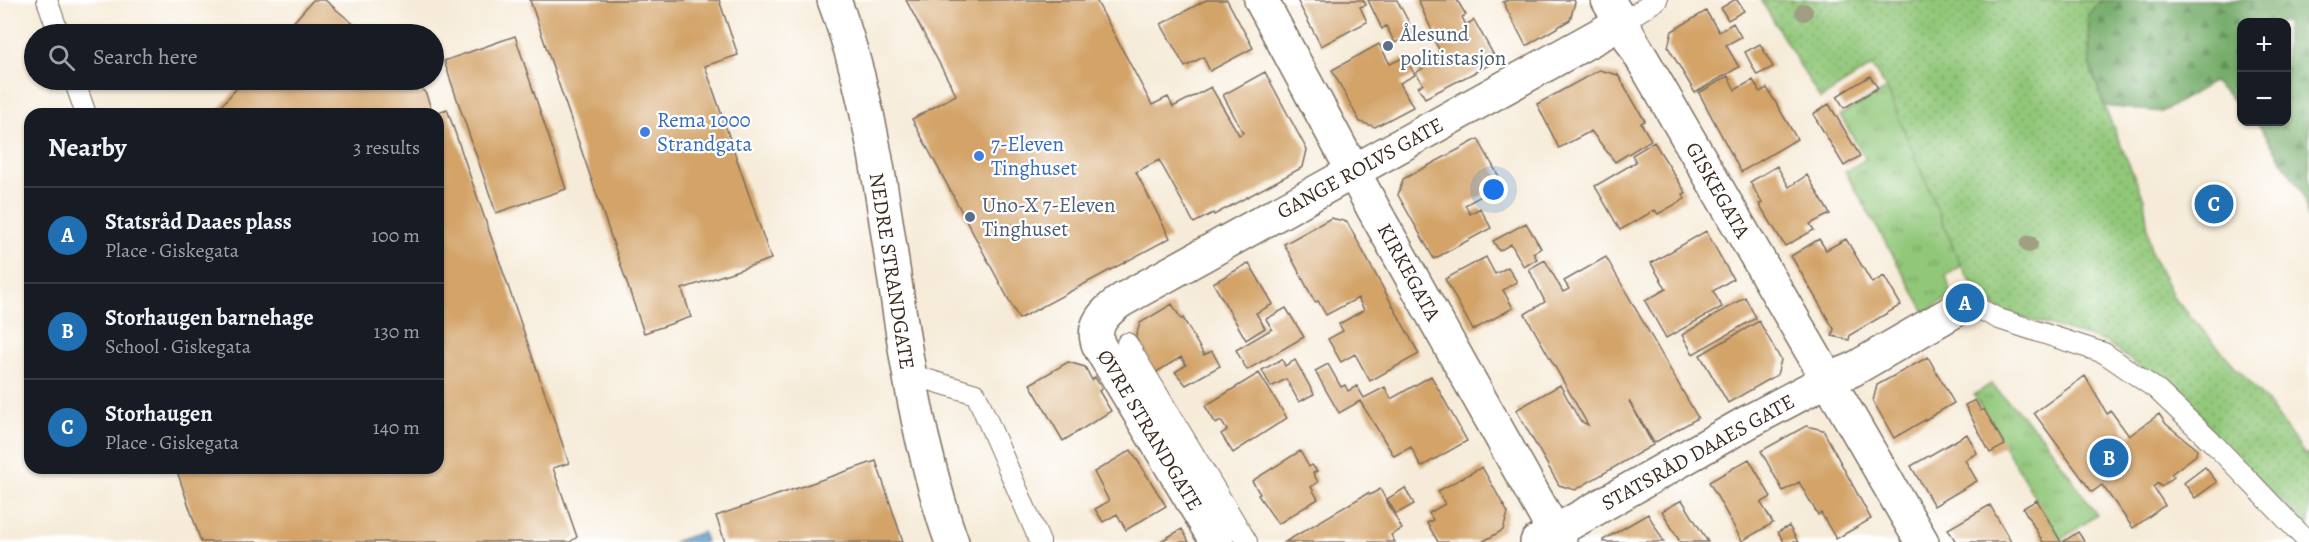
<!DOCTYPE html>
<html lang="en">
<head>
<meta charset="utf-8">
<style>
	body { margin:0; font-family:Alegreya,serif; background:#242831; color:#f1f3f6 }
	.controls { position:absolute; right:18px; top:18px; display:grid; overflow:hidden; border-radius:12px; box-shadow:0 2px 4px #0004 }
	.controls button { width:54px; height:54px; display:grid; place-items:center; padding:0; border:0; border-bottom:2px solid #363941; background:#171b24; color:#f1f3f6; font:30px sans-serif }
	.you { position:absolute; left:1494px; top:190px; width:21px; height:21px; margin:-15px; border:4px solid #fff; border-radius:50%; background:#1a73e8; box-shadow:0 0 0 9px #1a73e833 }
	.badge { display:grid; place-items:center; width:39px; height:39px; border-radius:50%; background:#1f6fb2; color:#fff; font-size:20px; font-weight:700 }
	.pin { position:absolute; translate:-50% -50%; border:3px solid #fff; box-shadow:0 2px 6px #0006 }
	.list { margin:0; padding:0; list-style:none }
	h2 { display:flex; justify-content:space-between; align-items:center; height:78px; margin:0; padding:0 24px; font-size:26px }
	h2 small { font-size:20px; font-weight:400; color:#9ea1a6 }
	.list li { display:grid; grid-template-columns:39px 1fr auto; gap:18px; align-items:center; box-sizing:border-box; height:96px; padding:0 24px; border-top:2px solid #363941 }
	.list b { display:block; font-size:22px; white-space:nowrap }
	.list p { margin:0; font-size:20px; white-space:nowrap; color:#9ea1a6 }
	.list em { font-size:20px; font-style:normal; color:#9ea1a6 }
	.icon { flex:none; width:33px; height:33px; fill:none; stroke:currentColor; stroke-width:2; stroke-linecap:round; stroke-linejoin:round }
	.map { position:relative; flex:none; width:2309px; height:542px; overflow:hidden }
	.search { position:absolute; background:#171b24; box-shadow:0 2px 4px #0004; left:24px; top:24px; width:420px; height:66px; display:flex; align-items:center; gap:15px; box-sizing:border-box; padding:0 21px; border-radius:33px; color:#9ea1a6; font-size:22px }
	.panel { position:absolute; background:#171b24; box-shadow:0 2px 4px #0004; left:24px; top:108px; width:420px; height:366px; border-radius:18px }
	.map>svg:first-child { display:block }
</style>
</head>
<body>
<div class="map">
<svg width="2309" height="542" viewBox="0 0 2309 542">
	<defs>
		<pattern id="grass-dots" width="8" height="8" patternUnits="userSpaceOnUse" patternTransform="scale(1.5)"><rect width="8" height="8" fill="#91c779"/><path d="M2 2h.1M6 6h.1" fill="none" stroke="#78a263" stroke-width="1.8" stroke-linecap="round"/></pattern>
		<pattern id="forest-firs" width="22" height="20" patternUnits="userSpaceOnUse" patternTransform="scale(1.5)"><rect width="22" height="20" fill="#74ac69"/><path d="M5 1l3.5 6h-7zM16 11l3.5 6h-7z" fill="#608c56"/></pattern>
		<pattern id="park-tufts" width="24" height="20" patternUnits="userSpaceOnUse" patternTransform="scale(1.5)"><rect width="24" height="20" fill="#91c779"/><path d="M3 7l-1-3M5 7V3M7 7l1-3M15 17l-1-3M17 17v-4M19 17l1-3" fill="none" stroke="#78a263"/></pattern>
		<pattern id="water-rules" width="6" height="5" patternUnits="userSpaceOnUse" patternTransform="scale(1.5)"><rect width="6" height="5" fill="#61a3d5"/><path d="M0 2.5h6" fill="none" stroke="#5185ac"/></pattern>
	</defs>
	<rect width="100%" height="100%" fill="#fff"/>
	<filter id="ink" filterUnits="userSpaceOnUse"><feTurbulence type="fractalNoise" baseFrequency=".0167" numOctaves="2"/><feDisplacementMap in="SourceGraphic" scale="12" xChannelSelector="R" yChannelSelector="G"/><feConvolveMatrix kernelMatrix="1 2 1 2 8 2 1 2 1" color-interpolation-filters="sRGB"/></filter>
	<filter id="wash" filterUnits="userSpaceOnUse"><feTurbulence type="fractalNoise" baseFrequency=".008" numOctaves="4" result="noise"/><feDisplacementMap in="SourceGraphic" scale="24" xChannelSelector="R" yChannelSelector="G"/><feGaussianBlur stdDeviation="1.35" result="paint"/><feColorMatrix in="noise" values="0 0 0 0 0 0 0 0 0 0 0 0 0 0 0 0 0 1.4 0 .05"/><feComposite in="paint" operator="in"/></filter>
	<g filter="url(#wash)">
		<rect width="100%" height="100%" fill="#f6ebd8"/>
		<path fill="url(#grass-dots)" stroke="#66784c" stroke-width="1.5" d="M1761,0H2103L2088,14L2090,65L2104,106L2144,199L2151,252L2174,298L2267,402L2305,455L2309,453V528L2161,383L2106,342L2003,312L1980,296L1955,256L1887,89L1872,66L1820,99Z"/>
		<path fill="url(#forest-firs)" stroke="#586b44" stroke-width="1.5" d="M2103,0H2309V222L2303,194L2257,122H2286V22H2242L2241,107L2213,82L2162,112L2104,106L2090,65L2088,14Z"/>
		<path fill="url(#park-tufts)" stroke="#66784c" stroke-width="1.5" d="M1887,89L1961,266L1946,276L1952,296L1925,312L1845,171L1866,159L1840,115Z
			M1991,384L2043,437L2097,515L2060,540L1974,395Z"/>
		<path fill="url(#water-rules)" stroke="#4e667a" stroke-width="1.5" d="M703,532L706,542H672H673Z"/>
		<g id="blocks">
			<path fill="#d3a368" d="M313,0H325L365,34H283Z
				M530,0H719L738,55L705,66L771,259L682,289L691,317L644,333Z
				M906,0H1096L1152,105L1168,97L1173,107L1211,87L1239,135L1243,133L1223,95L1265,72L1307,150L1303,167L1214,215L1213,213L1194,223L1159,160L1136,172L1170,238L1019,319L912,119L956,95Z
				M1206,0H1227L1253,48L1210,71L1203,57L1185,67L1161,24Z
				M1297,0H1363L1366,5L1360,7L1367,22L1321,46Z
				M1368,0H1397L1414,32L1395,43L1386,26L1382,29Z
				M1418,0H1457L1466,15L1462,17L1466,25L1474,20L1497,61L1425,98L1418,87L1423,84L1416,73L1442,55L1435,42L1441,39L1437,31L1433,33Z
				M1508,0H1574L1575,2L1570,20L1526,46L1503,2Z
				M1734,0H1737L1744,11L1728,20L1721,8Z
				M1706,11L1719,32L1733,23L1741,37L1726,45L1739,67L1695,93L1668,47L1672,31Z
				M515,36L566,189L496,213L444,61Z
				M1379,44L1390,64L1405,57L1415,75L1400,83L1413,107L1375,127L1360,122L1332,70Z
				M1760,44L1773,67L1757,75L1745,52Z
				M1599,70L1618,75L1645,121L1641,123L1651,140L1615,162L1591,131L1559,148L1537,104Z
				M1728,76L1735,90L1753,80L1760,92L1767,88L1797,139L1741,172L1699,93Z
				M1870,76L1878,88L1844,108L1837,96Z
				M244,80H415L426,94L433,114L447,109L569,463L553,468L577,537L570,542H201L176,468H438V114H214Z
				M1829,104L1860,156L1844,166L1813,114Z
				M1478,139L1503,184L1465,205L1470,214L1480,208L1491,228L1434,259L1398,195L1403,179Z
				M1654,142L1686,193L1683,194L1685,199L1658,214L1655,210L1620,230L1595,186L1636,162L1632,155Z
				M1777,166L1789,187L1807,175L1830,214L1810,224L1814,230L1785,246L1759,204L1762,203L1750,182Z
				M1331,218L1347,222L1419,354L1370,381L1355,354L1341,362L1328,339L1343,331L1339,324L1364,310L1358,298L1326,315L1318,301L1315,302L1284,244Z
				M1526,223L1541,248L1533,253L1537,259L1524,267L1511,244L1499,251L1493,241Z
				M1706,231L1733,279L1713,291L1722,307L1666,338L1645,301L1666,289L1651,263Z
				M1819,239L1826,250L1846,239L1872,283L1884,276L1901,305L1850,335L1849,340L1832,336L1834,329L1791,256Z
				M1486,257L1495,274L1508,267L1517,282L1503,290L1513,308L1473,330L1445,279Z
				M1606,257L1698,418L1654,443L1629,401L1653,445L1575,490L1559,485L1516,410L1560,385L1580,421L1588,425L1525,314L1545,302L1529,269L1545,260L1563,292L1569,289L1564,281Z
				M1249,263L1273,304L1256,313L1265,328L1246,340L1213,283Z
				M1745,297L1756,318L1693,354L1682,335Z
				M1172,304L1181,319L1183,318L1204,355L1212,351L1220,366L1186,385L1175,372L1186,365L1181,357L1155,373L1135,340L1140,323Z
				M1286,308L1304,337L1247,370L1236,350L1272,329L1266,319Z
				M1759,321L1781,360L1777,375L1728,403L1700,355Z
				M1928,357L1954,403L1894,438L1873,401L1877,385Z
				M1282,359L1285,366L1295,360L1314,394L1299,402L1286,379L1271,387L1262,370Z
				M1068,362L1085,367L1092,380L1095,377L1102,389L1099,391L1111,411L1063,441L1030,384Z
				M1328,364L1341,387L1345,385L1348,391L1357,386L1364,398L1385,387L1391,399L1431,376L1467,441L1421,467L1411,447L1394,456L1360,401L1339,413L1315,371Z
				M1259,373L1287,418L1233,453L1221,434L1227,430L1221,421L1216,424L1205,406Z
				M2085,376L2107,414L2111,411L2129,436L2159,414L2166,424L2197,449L2196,455L2171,474L2174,477L2161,487L2158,483L2153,487L2165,505L2133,528L2102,485L2092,492L2034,413Z
				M1975,400L1981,411L1984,409L2005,445L1990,453L1965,405Z
				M1806,426L1823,430L1871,519L1836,539L1821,513L1818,515L1799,482L1783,491L1761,451Z
				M1967,434L1977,453L1965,460L1977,481L1934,506L1911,466Z
				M1131,450L1166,506L1126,530L1117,514L1103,522L1095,509L1109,501L1094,472Z
				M1300,451L1309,467L1312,465L1317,471L1313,473L1318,482L1311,487L1318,499L1278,524L1258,495L1260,494L1252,481Z
				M1749,459L1771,497L1761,503L1773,523L1742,541L1709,482Z
				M876,461L903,542H725L716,516Z
				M1482,467L1508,513L1503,530L1482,542H1438L1427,523L1433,520L1429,513L1445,504L1438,491Z
				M2205,467L2217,482L2195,498L2184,483Z
				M1405,488L1414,504L1396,514L1387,499Z
				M1380,489L1402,529L1391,535L1395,542H1285L1368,493L1370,495Z
				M1682,500L1708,542H1680L1662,511Z
				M2037,500L2061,542H2043L2023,508Z
				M1990,505L2011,542H1956L1948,529Z
				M1648,514L1664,542H1603V540Z
				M1789,526L1798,542H1784L1778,532Z
				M1182,529L1189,542H1159Z
				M2078,532L2085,542H2063Z"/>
		</g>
	</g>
	<g filter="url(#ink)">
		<use href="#blocks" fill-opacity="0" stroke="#7c6e5f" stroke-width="1.5"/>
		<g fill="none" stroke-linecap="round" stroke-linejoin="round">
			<defs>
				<path id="lane" d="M47,0L59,34
					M1621,23L1657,0
					M74,80L86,114
					M1968,303L1999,319L2104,353L2156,389L2216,446L2308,542
					M1127,343L1247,542
					M909,374L976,394L1040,542"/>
				<path id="street" d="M1261,0L1374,210L1560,542
					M1608,0L1922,542
					M1217,542L1099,346C1090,325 1106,311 1122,300L1621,23
					M1537,542L1748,422L1827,380L1852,370L1968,303"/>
				<path id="highway" d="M834,0C887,140 889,293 922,437C931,472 939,509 952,542"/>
			</defs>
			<use href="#lane" stroke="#7c6e5f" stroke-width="22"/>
			<use href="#street" stroke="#7c6e5f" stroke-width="36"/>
			<use href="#highway" stroke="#7c6e5f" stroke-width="36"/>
			<use href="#lane" stroke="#fff" stroke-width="20"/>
			<use href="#street" stroke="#fff" stroke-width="33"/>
			<use href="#highway" stroke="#fff" stroke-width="33"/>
		</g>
		<g fill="#a09f83">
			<circle cx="1804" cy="12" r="9"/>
			<circle cx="2029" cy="244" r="9"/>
		</g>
	</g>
	<g fill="#5c6f8a" stroke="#fff" stroke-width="2">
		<circle cx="1388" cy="46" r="6"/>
		<circle cx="970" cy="217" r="6"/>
	</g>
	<g fill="#3f7fe0" stroke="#fff" stroke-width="2">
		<circle cx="645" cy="132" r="6"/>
		<circle cx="979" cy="156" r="6"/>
	</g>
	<g text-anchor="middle" stroke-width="4.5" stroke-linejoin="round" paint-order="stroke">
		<g font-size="21" fill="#4e5e75" stroke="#fff" text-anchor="start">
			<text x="1400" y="41">Ålesund<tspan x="1400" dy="24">politistasjon</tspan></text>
			<text x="982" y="212">Uno-X 7-Eleven<tspan x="982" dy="24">Tinghuset</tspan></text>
		</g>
		<g font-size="21" fill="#366cbe" stroke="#fff" text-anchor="start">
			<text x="657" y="127">Rema 1000<tspan x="657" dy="24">Strandgata</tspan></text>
			<text x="991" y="151">7-Eleven<tspan x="991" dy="24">Tinghuset</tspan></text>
		</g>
		<g font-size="21" fill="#3b2a1e" stroke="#fff">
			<text transform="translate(1360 168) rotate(-29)" y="7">GANGE ROLVS GATE</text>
			<text transform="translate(1718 190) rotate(60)" y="7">GISKEGATA</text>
			<text transform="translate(892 271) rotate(81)" y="7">NEDRE STRANDGATE</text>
			<text transform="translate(1409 272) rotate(61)" y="7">KIRKEGATA</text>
			<text transform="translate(1150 430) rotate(59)" y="7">ØVRE STRANDGATE</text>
			<text transform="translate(1698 452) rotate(-29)" y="7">STATSRÅD DAAES GATE</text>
		</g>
	</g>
</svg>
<div class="controls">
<button>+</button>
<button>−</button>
</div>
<div class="you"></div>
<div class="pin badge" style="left:1965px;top:303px">A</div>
<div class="pin badge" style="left:2109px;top:458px">B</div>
<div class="pin badge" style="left:2214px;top:204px">C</div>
<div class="search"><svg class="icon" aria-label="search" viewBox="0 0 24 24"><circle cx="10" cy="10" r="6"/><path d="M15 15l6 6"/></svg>Search here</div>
<section class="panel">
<h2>Nearby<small>3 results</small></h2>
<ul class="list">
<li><span class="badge">A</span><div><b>Statsråd Daaes plass</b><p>Place · Giskegata</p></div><em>100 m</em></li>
<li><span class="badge">B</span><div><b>Storhaugen barnehage</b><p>School · Giskegata</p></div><em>130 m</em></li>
<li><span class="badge">C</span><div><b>Storhaugen</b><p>Place · Giskegata</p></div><em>140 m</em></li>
</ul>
</section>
</div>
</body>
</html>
